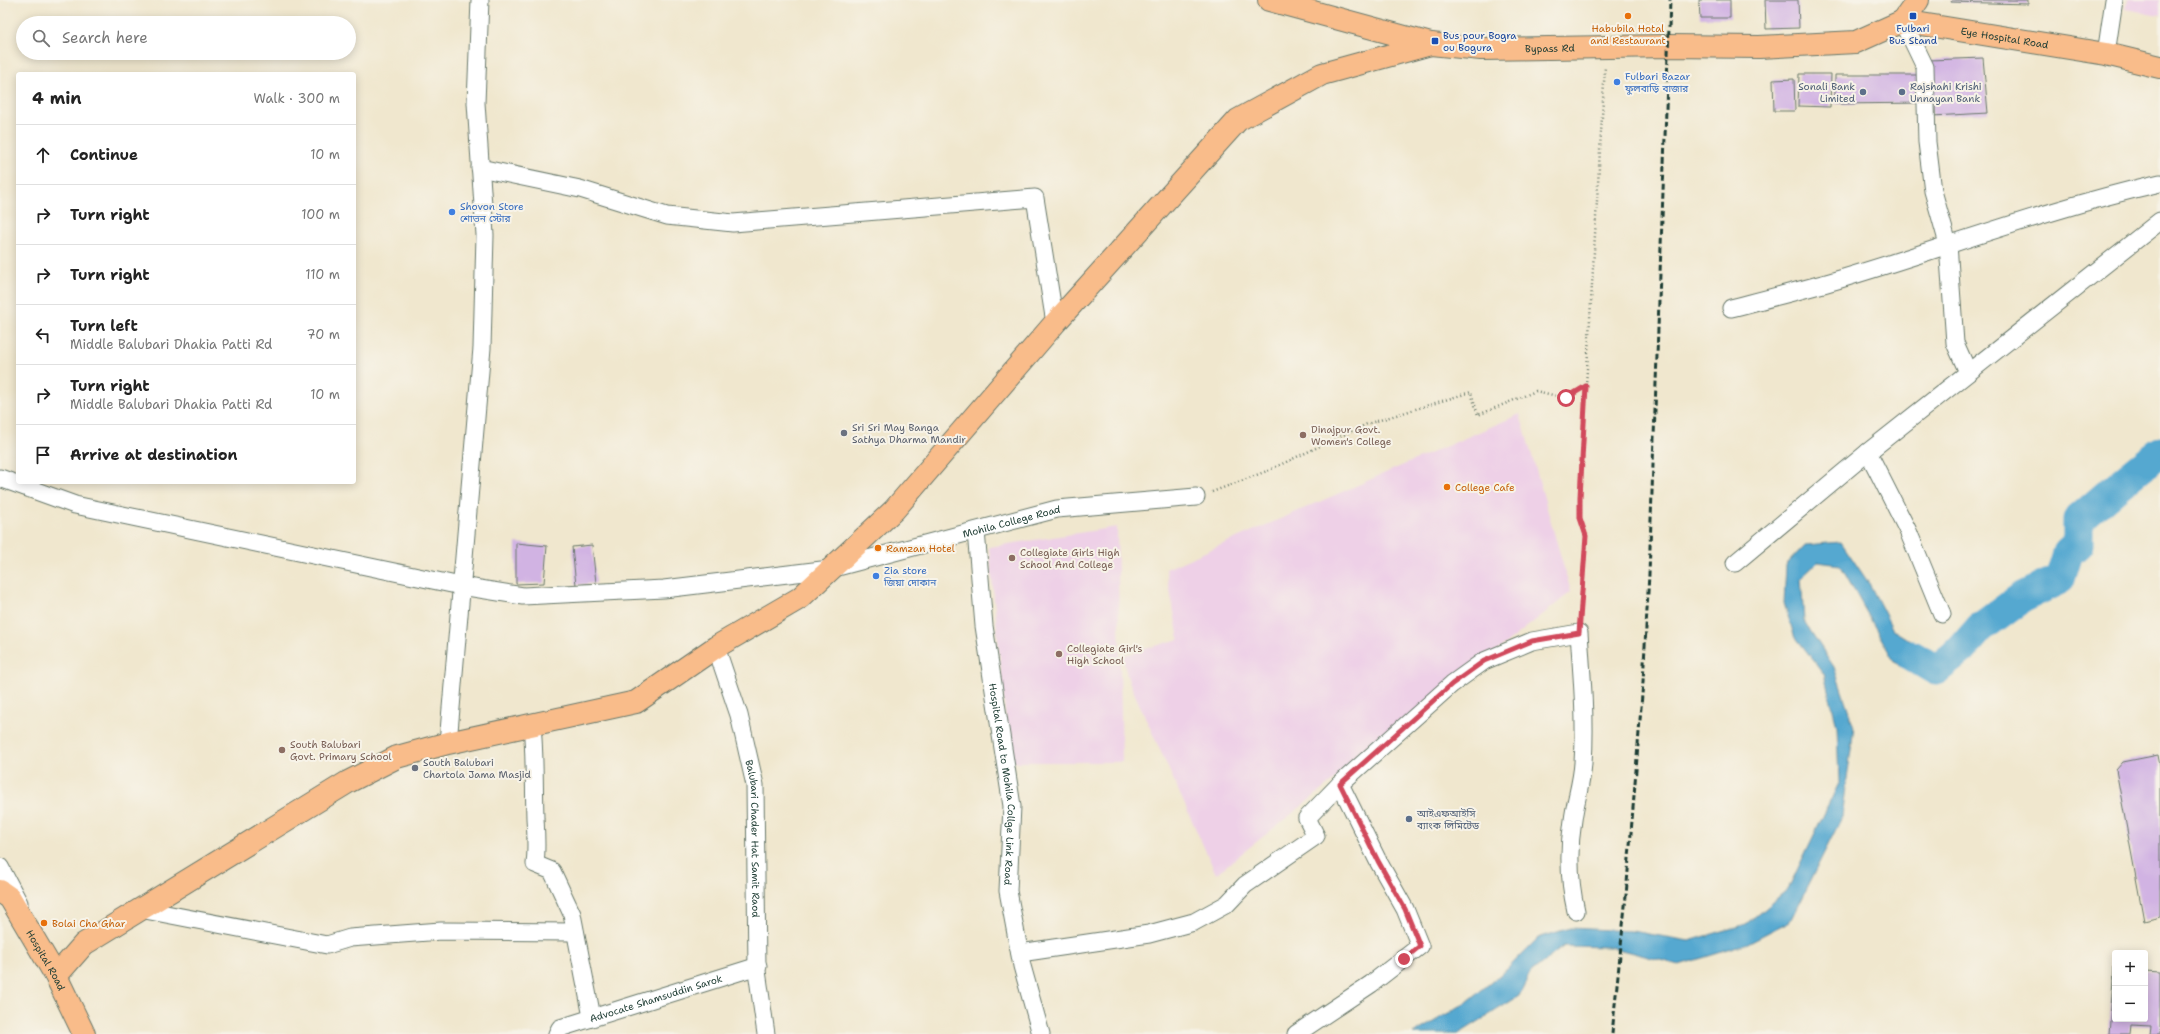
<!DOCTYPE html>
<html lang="en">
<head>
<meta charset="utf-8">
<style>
	body { margin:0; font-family:"Shantell Sans","Noto Sans Bengali",sans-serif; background:#f2f2f2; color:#222 }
	.controls { position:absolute; right:12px; bottom:12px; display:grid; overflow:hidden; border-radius:4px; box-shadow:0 2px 10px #0003 }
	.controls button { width:36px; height:36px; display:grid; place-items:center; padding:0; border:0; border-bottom:1px solid #e0e0e0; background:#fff; color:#222; font:20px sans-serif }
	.stop { position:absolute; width:12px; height:12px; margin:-9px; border:3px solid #d1495b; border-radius:50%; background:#fff }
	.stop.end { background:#d1495b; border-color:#fff; box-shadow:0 1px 4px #0008 }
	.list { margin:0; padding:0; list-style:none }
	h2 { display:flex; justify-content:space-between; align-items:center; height:52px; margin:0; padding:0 16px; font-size:17px }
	h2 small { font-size:13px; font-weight:400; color:#767676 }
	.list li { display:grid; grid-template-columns:26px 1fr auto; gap:12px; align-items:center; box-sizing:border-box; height:60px; padding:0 16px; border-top:1px solid #e0e0e0 }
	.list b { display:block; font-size:15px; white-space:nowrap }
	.list p { margin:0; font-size:13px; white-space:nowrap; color:#767676 }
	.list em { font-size:13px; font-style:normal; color:#767676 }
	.icon { flex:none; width:22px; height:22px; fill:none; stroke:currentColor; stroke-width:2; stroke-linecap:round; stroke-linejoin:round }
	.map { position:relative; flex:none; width:2160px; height:1034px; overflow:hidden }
	.search { position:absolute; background:#fff; box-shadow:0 2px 10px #0003; left:16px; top:16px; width:340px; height:44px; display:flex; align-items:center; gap:10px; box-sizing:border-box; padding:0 14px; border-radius:22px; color:#767676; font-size:15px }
	.panel { position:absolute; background:#fff; box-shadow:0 2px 10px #0003; left:16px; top:72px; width:340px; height:412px; border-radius:4px }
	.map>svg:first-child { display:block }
</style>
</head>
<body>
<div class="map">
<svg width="2160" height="1034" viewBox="0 0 2160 1034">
	<rect width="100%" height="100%" fill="#f7f3e8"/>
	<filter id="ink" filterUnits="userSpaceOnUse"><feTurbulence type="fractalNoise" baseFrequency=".025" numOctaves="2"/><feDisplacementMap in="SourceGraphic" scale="8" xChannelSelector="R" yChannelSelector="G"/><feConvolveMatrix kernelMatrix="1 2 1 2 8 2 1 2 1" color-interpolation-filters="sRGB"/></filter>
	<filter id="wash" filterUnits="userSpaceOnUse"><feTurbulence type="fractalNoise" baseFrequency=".012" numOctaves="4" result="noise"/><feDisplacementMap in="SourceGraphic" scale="16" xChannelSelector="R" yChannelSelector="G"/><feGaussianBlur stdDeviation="0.9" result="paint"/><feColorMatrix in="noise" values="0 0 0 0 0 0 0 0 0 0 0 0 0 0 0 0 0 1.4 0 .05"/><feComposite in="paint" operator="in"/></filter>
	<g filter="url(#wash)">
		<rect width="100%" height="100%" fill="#f0e7ce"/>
		<path fill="#eed0e7" d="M2128,0H2160V15L2126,9Z
			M1520,414L1571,592L1216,874L1128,679L1122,656L1179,639L1166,569Z
			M1117,527L1122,762H1010L989,547Z"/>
		<path fill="#55a8d0" stroke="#3a7282" d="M1841,542L1870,585L1893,630L1922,648L1929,676L1895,663L1840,565L1818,562L1801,578L1804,621L1834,667L1854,727L1842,817L1790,921L1742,946L1679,965L1610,947L1564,946L1531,972L1519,996L1465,1030L1458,1034H1413L1467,1002L1506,970L1538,938L1570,928L1632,931L1689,941L1746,924L1788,889L1839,783L1837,726L1824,674L1794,635L1784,603L1786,565L1805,545Z"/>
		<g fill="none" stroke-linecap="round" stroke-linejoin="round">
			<path stroke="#55a8d0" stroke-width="31" d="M1912,656L1936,670L1961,650L1980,628L2022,597L2060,579L2068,553L2078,544V520C2105,497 2131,473 2160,452"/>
		</g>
		<g id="blocks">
			<path fill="#d1b3e3" d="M1699,0H1730V18H1700Z
				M1765,0H1798L1799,28L1766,29Z
				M1952,0H2028V4L1951,2Z
				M1983,58L1988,113L1932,116L1929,60Z
				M1799,74H1831L1830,107L1798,106Z
				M1835,75H1924V103L1835,104Z
				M1794,79L1795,111H1774L1773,80Z
				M516,543L547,546L544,583L516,584Z
				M592,545L596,583L576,585L572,547Z
				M2158,755L2160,766V917L2144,921L2116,770L2123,762Z
				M2114,966L2115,1019H2145V971L2160,972V1034H2150L2151,1026L2130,1025L2129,1034H2109Z"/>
		</g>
	</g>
	<g filter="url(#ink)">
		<use href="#blocks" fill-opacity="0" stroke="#68786a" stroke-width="1"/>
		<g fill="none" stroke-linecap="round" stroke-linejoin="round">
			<defs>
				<g id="minor">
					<path d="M1903,21L1925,67L1927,142L1933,191L1948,244L1955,343L1968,372"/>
					<path d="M2106,54L2114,0"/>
					<path d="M480,168L580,189L667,216L733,223L1035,198L1055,323"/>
					<path d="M1731,308C1766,299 1802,290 1837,280C1945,248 2050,208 2160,183"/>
					<path id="s1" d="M0,478L75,505L461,586L523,596L664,589L830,569L1057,509L1196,497"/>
					<path id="s2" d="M976,531L984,626L1012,806L1008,891L1022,966L1041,1034"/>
					<path d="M1735,563L1868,452"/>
					<path d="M1942,614L1908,531L1868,452L2160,221"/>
					<path id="s3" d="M716,647L739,715L755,785L757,971L766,1034"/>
					<path d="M532,725C535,756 534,787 535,818C536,834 537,848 535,864L552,871L572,914L592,1017"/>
					<path d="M448,743L482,348L485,235L476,103L480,0"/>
					<path d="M0,867L19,903"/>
					<path d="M140,909L327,945L350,938L441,931L575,932"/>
					<path d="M1020,953L1149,934L1194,922L1227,904L1245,885L1316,836L1307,818L1340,784L1452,684L1484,661L1532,641L1579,633C1582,676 1586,720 1583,763C1582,782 1575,802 1573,820C1568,851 1569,881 1576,911"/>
					<path id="s4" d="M557,1034L560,1028L758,966"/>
					<path d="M1296,1034L1371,984L1420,946L1405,909L1378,861L1340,784"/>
				</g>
				<g id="major">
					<path id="s5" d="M1269,0L1431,44L1481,49L1669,46L1759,47L1856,42L1903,21"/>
					<path id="s6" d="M1903,21L2106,54L2160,67"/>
					<path d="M1903,21L1918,0"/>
					<path id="s7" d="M0,891L10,898L56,976L84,1034"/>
					<path d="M56,976L84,944L348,782L397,757L448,743L636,702L716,647L800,598L894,510L1055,323L1238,120L1322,74L1431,44"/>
				</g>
			</defs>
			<use href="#minor" stroke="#68786a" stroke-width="19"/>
			<use href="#major" stroke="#68786a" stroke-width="24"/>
			<path stroke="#68786a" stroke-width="2.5" stroke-dasharray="1 3" stroke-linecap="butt" d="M1212,492L1267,471L1367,424L1471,392L1478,415L1536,391L1566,398L1586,386L1605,66
				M1580,616L1586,536L1580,518V497L1586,386"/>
			<use href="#minor" stroke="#fff" stroke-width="17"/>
			<use href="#major" stroke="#f9bc8a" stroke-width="22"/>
			<path stroke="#1f3d34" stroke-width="3" stroke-dasharray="6 3" stroke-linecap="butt" d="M1612,1034L1626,896L1643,682L1649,574L1670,0"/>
		</g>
	</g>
	<g fill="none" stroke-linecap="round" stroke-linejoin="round" filter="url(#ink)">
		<path stroke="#d1495b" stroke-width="5" d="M1404,959L1420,946L1405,909L1378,861L1340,784L1452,684L1484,661L1532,641L1579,633L1586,536L1580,518V497L1586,386L1566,398"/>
	</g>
	<g fill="#e8710a" stroke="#f7f3e8" stroke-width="1.5">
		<circle cx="1628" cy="16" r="4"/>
		<circle cx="1447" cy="487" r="4"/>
		<circle cx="878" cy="548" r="4"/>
		<circle cx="44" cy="923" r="4"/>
	</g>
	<g fill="#1a4fb4" stroke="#f7f3e8" stroke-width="1.5">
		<rect x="1909" y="12" width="8" height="8" rx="2"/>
		<rect x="1431" y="37" width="8" height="8" rx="2"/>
	</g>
	<g fill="#3f7fe0" stroke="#f7f3e8" stroke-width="1.5">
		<circle cx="1617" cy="82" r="4"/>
		<circle cx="452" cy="212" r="4"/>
		<circle cx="876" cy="576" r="4"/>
	</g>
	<g fill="#5c6f8a" stroke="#f7f3e8" stroke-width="1.5">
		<circle cx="1863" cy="92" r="4"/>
		<circle cx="1902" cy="92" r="4"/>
		<circle cx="1409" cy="819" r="4"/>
	</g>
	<g fill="#6b7280" stroke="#f7f3e8" stroke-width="1.5">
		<circle cx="844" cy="433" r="4"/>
		<circle cx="415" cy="768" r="4"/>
	</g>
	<g fill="#8d6e63" stroke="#f7f3e8" stroke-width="1.5">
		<circle cx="1303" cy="435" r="4"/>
		<circle cx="1012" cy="558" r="4"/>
		<circle cx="1059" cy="654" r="4"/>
		<circle cx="282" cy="750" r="4"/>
	</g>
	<g text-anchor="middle" stroke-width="4" stroke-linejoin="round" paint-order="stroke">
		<g font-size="10" fill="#c56008" stroke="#f7f3e8" text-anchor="start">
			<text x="1628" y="32" text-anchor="middle">Habubila Hotal<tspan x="1628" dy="12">and Restaurant</tspan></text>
			<text x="1455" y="491">College Cafe</text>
			<text x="886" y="552">Ramzan Hotel</text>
			<text x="52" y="927">Bolai Cha Ghar</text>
		</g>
		<g font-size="10" fill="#164399" stroke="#f7f3e8">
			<text x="1913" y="32">Fulbari<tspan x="1913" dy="12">Bus Stand</tspan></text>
			<text x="1443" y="39" text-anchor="start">Bus pour Bogra<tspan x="1443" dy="12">ou Bogura</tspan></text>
		</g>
		<g font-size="10" fill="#1f3d34" stroke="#f7f3e8">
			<text dy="4" stroke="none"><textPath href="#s6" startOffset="103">Eye Hospital Road</textPath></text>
			<text dy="4" stroke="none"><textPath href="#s5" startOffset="287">Bypass Rd</textPath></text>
			<text dy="4" stroke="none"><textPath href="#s1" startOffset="1033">Mohila College Road</textPath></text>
			<text dy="4" stroke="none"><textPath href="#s2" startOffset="255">Hospital Road to Mohila Collge Link Road</textPath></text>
			<text dy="4" stroke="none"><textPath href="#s3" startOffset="197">Balubari Chader Hat Samit Raod</textPath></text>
			<text dy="4" stroke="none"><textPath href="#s7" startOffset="84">Hospital Road</textPath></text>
			<text dy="4" stroke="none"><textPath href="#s4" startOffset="107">Advocate Shamsuddin Sarok</textPath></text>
		</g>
		<g font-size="10" fill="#366cbe" stroke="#f7f3e8" text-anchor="start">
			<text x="1625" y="80">Fulbari Bazar<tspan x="1625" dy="12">ফুলবাড়ি বাজার</tspan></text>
			<text x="460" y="210">Shovon Store<tspan x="460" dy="12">শোভন স্টোর</tspan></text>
			<text x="884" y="574">Zia store<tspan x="884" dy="12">জিয়া দোকান</tspan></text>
		</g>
		<g font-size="10" fill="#4e5e75" stroke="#f7f3e8" text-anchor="start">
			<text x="1855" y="90" text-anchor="end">Sonali Bank<tspan x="1855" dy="12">Limited</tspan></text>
			<text x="1910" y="90">Rajshahi Krishi<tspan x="1910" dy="12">Unnayan Bank</tspan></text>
			<text x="1417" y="817">আইএফআইসি<tspan x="1417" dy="12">ব্যাংক লিমিটেড</tspan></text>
		</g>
		<g font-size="10" fill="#5b616d" stroke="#f7f3e8" text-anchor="start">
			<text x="852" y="431">Sri Sri May Banga<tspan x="852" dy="12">Sathya Dharma Mandir</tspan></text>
			<text x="423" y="766">South Balubari<tspan x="423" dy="12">Chartola Jama Masjid</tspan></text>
		</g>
		<g font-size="10" fill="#785e54" stroke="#f7f3e8" text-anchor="start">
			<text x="1311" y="433">Dinajpur Govt.<tspan x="1311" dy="12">Women's College</tspan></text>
			<text x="1020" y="556">Collegiate Girls High<tspan x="1020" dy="12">School And College</tspan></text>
			<text x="1067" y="652">Collegiate Girl's<tspan x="1067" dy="12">High School</tspan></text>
			<text x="290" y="748">South Balubari<tspan x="290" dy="12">Govt. Primary School</tspan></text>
		</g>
	</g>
</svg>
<div class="controls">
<button>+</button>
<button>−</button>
</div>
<div class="stop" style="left:1566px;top:398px"></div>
<div class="stop end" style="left:1404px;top:959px"></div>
<div class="search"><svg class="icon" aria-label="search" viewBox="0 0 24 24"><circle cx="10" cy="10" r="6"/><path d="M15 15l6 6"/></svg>Search here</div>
<section class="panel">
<h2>4 min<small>Walk · 300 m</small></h2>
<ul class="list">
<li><svg class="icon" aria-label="ahead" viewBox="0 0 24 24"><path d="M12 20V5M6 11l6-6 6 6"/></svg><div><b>Continue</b></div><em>10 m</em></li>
<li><svg class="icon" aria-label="right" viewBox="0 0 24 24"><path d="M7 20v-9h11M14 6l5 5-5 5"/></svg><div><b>Turn right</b></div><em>100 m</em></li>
<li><svg class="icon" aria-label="right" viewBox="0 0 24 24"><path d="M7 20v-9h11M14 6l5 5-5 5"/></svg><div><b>Turn right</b></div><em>110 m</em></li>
<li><svg class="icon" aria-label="left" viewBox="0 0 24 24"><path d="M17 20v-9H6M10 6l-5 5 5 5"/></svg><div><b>Turn left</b><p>Middle Balubari Dhakia Patti Rd</p></div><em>70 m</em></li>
<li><svg class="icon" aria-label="right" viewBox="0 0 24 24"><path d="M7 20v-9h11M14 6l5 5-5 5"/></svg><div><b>Turn right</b><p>Middle Balubari Dhakia Patti Rd</p></div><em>10 m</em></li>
<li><svg class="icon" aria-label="arrive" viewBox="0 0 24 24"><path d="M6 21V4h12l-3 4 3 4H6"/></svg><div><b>Arrive at destination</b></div></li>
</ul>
</section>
</div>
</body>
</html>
